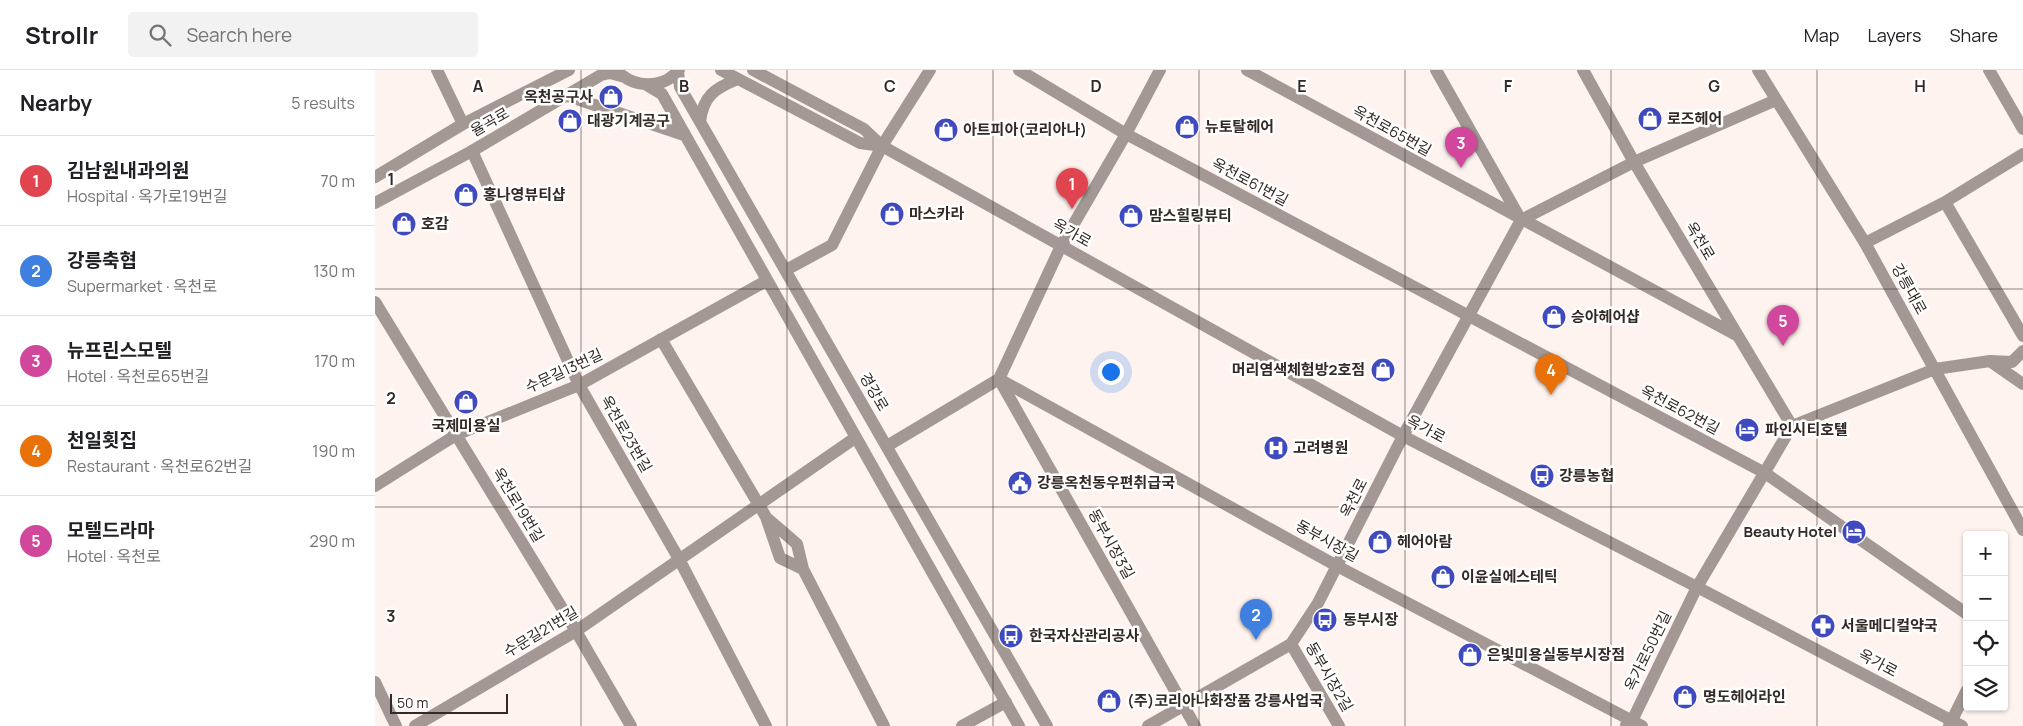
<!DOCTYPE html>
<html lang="en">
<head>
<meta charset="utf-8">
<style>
	body { margin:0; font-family:Manrope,"Noto Sans KR",sans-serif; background:#f2f2f2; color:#202124 }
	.controls { position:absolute; right:15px; bottom:15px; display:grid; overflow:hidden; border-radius:5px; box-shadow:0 1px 4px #0004 }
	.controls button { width:45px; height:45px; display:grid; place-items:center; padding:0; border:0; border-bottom:1px solid #e0e0e0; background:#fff; color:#202124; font:25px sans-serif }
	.scale { position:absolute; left:15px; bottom:12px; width:118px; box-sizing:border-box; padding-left:5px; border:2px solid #332925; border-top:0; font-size:14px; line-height:18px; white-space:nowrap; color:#332925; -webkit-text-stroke:4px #fff; paint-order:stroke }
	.you { position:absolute; left:735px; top:301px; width:18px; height:18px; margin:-12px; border:4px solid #fff; border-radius:50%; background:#1a73e8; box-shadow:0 0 0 8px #1a73e833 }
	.badge { display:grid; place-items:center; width:32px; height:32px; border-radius:50%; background:#0f766e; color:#fff; font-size:16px; font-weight:700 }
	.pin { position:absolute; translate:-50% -41px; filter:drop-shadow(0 1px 2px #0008) }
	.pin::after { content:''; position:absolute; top:26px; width:18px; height:15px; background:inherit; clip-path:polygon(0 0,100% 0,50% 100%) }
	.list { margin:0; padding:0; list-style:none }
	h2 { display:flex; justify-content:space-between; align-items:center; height:65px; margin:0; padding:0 20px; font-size:21px }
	h2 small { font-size:16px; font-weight:400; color:#757577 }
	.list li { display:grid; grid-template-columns:32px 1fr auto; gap:15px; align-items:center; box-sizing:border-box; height:90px; padding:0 20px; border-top:1px solid #e0e0e0 }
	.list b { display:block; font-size:19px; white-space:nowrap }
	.list p { margin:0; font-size:16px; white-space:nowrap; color:#757577 }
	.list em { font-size:16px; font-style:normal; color:#757577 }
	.icon { flex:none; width:28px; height:28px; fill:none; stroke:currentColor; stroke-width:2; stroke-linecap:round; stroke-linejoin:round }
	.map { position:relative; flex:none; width:1648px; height:656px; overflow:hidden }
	header { display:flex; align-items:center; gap:30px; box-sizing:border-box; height:70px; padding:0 25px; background:#fff; border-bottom:1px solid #e0e0e0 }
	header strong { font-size:24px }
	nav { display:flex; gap:28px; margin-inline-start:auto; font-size:18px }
	.search { width:350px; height:45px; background:#f2f2f2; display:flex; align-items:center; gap:12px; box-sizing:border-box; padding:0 18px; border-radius:5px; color:#757577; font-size:19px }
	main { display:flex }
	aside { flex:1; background:#fff }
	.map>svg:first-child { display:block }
</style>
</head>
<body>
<header>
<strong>Strollr</strong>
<div class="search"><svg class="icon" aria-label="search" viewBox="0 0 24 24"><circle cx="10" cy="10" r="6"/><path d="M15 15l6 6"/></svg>Search here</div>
<nav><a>Map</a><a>Layers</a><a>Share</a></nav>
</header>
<main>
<aside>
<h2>Nearby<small>5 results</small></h2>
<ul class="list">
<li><span class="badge" style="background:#e0444e">1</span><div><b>김남원내과의원</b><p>Hospital · 옥가로19번길</p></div><em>70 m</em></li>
<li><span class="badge" style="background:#3f7fe0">2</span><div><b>강릉축협</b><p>Supermarket · 옥천로</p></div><em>130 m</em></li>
<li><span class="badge" style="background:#d1479c">3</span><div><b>뉴프린스모텔</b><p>Hotel · 옥천로65번길</p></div><em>170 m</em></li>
<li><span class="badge" style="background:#e8710a">4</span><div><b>천일횟집</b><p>Restaurant · 옥천로62번길</p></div><em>190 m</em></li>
<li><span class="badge" style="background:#d1479c">5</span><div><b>모텔드라마</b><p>Hotel · 옥천로</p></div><em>290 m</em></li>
</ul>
</aside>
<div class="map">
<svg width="1648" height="656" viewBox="0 0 1648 656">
	<rect width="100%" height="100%" fill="#fef3ef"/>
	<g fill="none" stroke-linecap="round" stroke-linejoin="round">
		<path stroke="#a39894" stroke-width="12" d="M62,0L88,54
			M644,0L751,64L1390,403L1592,544
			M872,0L1363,266
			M1061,0L1146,150
			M1208,0L1259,92L1417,356
			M1614,0L1648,59
			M97,81L204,315L304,489L391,656
			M1570,132L1648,266
			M1490,173L1570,132L1648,84
			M411,200L457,175L507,76L555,0
			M0,232L201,561L256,656
			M286,269L391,447L405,488L428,499
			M1615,291L1637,292L1648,281
			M624,309L962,496L1267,656
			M624,309L820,656
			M512,376L624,309L686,176L751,64L785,0
			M0,416L81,365L204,315L391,211
			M393,449L422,474L428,499L509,656
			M916,574L964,656
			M0,612L21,656
			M1251,655L1257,651L1322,517L1417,356L1560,299L1615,291L1648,314
			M40,656L201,561L480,368
			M587,656L631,632
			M1574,656L1592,620"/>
		<path stroke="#a39894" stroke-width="12" d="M241,0C258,18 287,20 304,0
			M346,0L485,73L507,76
			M378,0L489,59L507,76L1028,366L1322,517L1587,656
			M1383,0L1490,173L1648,460
			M303,2L305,17L672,656
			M272,15L287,24L644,656
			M193,26L309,65
			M325,52C328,26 340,18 363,9
			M0,107L88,54L194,0
			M0,133L97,81L226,5L235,3L246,6
			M773,656L916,574L943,533L1028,366L1146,150L1259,92L1401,30"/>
	</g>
	<path fill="none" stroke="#332925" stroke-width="1" stroke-opacity="0.55" d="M206,0V656M412,0V656M618,0V656M824,0V656M1030,0V656M1236,0V656M1442,0V656M0,219H1648M0,437H1648"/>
	<defs>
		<symbol id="shop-disc" viewBox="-11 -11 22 22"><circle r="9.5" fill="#3f4abe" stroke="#fff"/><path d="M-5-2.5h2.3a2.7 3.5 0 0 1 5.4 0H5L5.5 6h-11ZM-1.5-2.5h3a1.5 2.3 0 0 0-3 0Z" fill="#fff"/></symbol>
		<symbol id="hotel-disc" viewBox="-11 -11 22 22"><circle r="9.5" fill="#3f4abe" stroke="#fff"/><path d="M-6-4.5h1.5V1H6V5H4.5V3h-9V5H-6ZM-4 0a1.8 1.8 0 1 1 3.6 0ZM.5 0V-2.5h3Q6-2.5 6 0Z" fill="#fff"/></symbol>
		<symbol id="hospital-disc" viewBox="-11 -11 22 22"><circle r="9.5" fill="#3f4abe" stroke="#fff"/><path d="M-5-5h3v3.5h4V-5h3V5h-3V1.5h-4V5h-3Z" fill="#fff"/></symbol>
		<symbol id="bus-disc" viewBox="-11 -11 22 22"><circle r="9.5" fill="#3f4abe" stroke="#fff"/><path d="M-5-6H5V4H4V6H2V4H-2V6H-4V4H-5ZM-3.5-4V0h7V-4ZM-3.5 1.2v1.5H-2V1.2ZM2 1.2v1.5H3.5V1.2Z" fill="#fff"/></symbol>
		<symbol id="civic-disc" viewBox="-11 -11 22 22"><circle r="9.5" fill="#3f4abe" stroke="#fff"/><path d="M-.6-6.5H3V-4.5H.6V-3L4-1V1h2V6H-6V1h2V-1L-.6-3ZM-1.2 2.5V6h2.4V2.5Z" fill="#fff"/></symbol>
		<symbol id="pharmacy-disc" viewBox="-11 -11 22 22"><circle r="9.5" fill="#3f4abe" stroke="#fff"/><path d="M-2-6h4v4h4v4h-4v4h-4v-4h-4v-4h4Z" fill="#fff"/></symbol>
	</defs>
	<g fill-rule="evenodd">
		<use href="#shop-disc" x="222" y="13" width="28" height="28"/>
		<use href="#shop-disc" x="1261" y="35" width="28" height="28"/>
		<use href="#shop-disc" x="181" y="37" width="28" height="28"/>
		<use href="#shop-disc" x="798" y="43" width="28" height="28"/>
		<use href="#shop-disc" x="557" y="46" width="28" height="28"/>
		<use href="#shop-disc" x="77" y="111" width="28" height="28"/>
		<use href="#shop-disc" x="503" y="130" width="28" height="28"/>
		<use href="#shop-disc" x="742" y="132" width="28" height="28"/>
		<use href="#shop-disc" x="15" y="140" width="28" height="28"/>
		<use href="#shop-disc" x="1165" y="233" width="28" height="28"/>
		<use href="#shop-disc" x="994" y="286" width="28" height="28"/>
		<use href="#shop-disc" x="77" y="318" width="28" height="28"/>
		<use href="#hotel-disc" x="1358" y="346" width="28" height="28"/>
		<use href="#hospital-disc" x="887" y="364" width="28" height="28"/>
		<use href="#bus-disc" x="1153" y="392" width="28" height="28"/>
		<use href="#civic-disc" x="631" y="399" width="28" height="28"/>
		<use href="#hotel-disc" x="1465" y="448" width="28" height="28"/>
		<use href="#shop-disc" x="991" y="458" width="28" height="28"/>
		<use href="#shop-disc" x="1054" y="493" width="28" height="28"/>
		<use href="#bus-disc" x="936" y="536" width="28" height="28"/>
		<use href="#pharmacy-disc" x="1434" y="542" width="28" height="28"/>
		<use href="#bus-disc" x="622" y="552" width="28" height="28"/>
		<use href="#shop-disc" x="1081" y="571" width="28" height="28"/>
		<use href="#shop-disc" x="1296" y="613" width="28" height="28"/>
		<use href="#shop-disc" x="720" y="617" width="28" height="28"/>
	</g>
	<g text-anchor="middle" stroke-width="5" stroke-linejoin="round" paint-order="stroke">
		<g font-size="15" font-weight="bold" fill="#332925" stroke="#fff" text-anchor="start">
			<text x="218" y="32" text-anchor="end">옥천공구사</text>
			<text x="1292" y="54">로즈헤어</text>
			<text x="212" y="56">대광기계공구</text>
			<text x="830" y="62">뉴토탈헤어</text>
			<text x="588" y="65">아트피아(코리아나)</text>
			<text x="108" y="130">홍나영뷰티샵</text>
			<text x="534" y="149">마스카라</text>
			<text x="774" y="151">맘스힐링뷰티</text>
			<text x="46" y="159">호감</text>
			<text x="1196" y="252">승아헤어샵</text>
			<text x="990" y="305" text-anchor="end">머리염색체험방2호점</text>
			<text x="91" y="361" text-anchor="middle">국제미용실</text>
			<text x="1390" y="365">파인시티호텔</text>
			<text x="918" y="383">고려병원</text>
			<text x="1184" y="411">강릉농협</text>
			<text x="662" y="418">강릉옥천동우편취급국</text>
			<text x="1462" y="467" text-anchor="end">Beauty Hotel</text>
			<text x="1022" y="477">헤어아람</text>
			<text x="1086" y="512">이윤실에스테틱</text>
			<text x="968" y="555">동부시장</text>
			<text x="1466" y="561">서울메디컬약국</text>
			<text x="654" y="571">한국자산관리공사</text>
			<text x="1112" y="590">은빛미용실동부시장점</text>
			<text x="1328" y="632">명도헤어라인</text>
			<text x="752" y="636">(주)코리아나화장품 강릉사업국</text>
		</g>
		<g font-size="15" fill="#332925" stroke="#fff">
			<text transform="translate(115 52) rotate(-30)" y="5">율곡로</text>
			<text transform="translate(1017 61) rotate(29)" y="5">옥천로65번길</text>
			<text transform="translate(875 112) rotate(28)" y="5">옥천로61번길</text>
			<text transform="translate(697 163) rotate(29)" y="5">옥가로</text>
			<text transform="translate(1325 171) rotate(59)" y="5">옥천로</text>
			<text transform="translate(1534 219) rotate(61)" y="5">강릉대로</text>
			<text transform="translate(189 301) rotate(-25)" y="5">수문길13번길</text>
			<text transform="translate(499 322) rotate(60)" y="5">경강로</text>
			<text transform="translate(1305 340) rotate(28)" y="5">옥천로62번길</text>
			<text transform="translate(1051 359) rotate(28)" y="5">옥가로</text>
			<text transform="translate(251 364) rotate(60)" y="5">옥천로23번길</text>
			<text transform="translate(979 428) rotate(-63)" y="5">옥천로</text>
			<text transform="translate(143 435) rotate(59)" y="5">옥천로19번길</text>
			<text transform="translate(952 471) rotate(29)" y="5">동부시장길</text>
			<text transform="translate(736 474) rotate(61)" y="5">동부시장3길</text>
			<text transform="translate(166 562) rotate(-31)" y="5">수문길21번길</text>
			<text transform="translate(1273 581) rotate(-64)" y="5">옥가로50번길</text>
			<text transform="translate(1503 593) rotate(28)" y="5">옥가로</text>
			<text transform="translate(954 607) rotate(60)" y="5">동부시장2길</text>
		</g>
	</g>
	<g font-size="16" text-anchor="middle" font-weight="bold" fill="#332925" stroke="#fff" stroke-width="5" stroke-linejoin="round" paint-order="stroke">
		<text x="103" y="22">A</text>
		<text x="309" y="22">B</text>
		<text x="515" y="22">C</text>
		<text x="721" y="22">D</text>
		<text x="927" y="22">E</text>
		<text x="1133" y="22">F</text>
		<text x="1339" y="22">G</text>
		<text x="1545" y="22">H</text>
		<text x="16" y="115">1</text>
		<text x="16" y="334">2</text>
		<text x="16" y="552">3</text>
	</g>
</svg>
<div class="controls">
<button>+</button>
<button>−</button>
<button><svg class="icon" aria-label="locate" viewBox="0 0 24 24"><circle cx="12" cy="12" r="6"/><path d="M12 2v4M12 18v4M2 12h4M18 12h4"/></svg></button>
<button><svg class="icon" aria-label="layers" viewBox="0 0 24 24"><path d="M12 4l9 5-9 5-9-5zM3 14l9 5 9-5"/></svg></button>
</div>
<div class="scale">50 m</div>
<div class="you"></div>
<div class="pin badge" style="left:697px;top:139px;background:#e0444e">1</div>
<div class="pin badge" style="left:881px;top:570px;background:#3f7fe0">2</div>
<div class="pin badge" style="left:1086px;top:98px;background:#d1479c">3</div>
<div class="pin badge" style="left:1176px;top:325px;background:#e8710a">4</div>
<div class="pin badge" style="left:1408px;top:276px;background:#d1479c">5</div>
</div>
</main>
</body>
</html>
